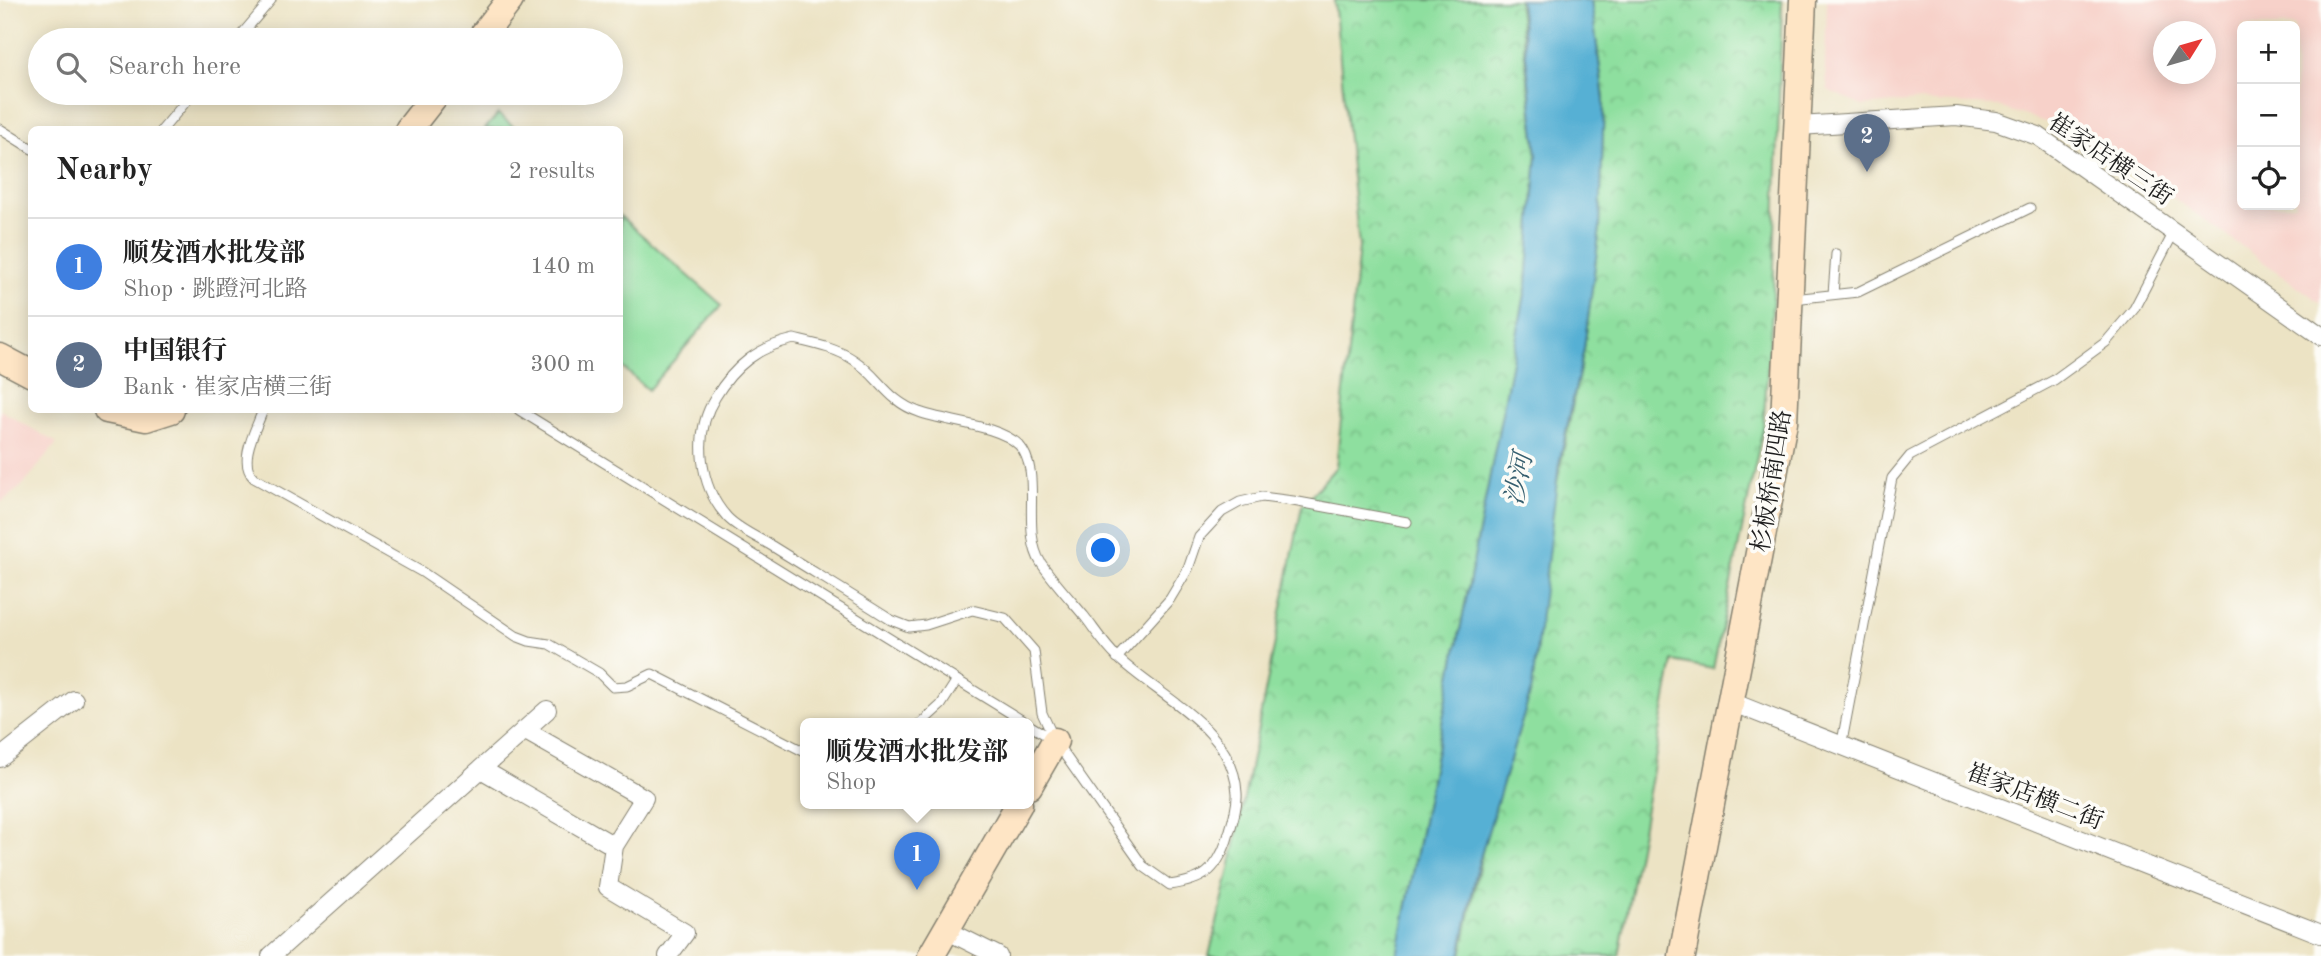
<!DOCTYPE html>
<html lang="en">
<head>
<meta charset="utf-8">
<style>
	body { margin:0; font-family:"Old Standard TT","Noto Serif SC",serif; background:#f6f6f6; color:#222 }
	.controls { position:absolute; right:21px; top:21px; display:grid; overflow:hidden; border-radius:10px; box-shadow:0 4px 18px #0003 }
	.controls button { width:63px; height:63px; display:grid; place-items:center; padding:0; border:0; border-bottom:2px solid #e0e0e0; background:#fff; color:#222; font:35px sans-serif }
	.compass { position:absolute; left:2153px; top:21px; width:63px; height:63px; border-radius:50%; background:#fff; box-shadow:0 4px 18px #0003; rotate:53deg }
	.you { position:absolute; left:1104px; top:551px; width:24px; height:24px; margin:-18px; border:5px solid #fff; border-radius:50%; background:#1a73e8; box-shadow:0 0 0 10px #1a73e833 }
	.badge { display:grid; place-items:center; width:46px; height:46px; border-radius:50%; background:#1a73e8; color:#fff; font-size:23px; font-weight:700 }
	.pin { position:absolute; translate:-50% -58px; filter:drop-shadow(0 2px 4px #0008) }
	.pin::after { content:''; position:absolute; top:37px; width:24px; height:21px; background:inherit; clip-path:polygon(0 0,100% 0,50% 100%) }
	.popup { position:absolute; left:800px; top:718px; width:234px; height:91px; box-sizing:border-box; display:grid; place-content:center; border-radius:10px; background:#fff; filter:drop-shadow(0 2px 5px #0005); font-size:23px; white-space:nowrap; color:#767676 }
	.popup b { font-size:26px; color:#222 }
	.popup::after { content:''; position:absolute; left:50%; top:100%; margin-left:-14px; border:14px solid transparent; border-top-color:#fff }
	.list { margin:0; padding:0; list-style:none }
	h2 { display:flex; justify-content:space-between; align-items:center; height:91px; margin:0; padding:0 28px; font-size:30px }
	h2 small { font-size:23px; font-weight:400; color:#767676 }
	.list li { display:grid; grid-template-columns:46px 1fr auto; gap:21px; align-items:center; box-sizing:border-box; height:98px; padding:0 28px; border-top:2px solid #e0e0e0 }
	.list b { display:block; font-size:26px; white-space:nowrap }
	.list p { margin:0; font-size:23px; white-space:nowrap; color:#767676 }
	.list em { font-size:23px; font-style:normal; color:#767676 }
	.icon { flex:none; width:38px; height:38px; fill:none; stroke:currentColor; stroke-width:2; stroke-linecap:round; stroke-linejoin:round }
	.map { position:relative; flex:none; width:2321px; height:956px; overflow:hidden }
	.search { position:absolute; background:#fff; box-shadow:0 4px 18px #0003; left:28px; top:28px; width:595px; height:77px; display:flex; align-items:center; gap:18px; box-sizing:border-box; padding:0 24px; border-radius:38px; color:#767676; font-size:26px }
	.panel { position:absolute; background:#fff; box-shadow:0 4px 18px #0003; left:28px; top:126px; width:595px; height:287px; border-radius:10px }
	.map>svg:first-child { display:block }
</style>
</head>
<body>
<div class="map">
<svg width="2321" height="956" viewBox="0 0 2321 956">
	<defs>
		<pattern id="park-crowns" width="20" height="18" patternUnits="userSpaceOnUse" patternTransform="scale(1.75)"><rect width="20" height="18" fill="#8edf9f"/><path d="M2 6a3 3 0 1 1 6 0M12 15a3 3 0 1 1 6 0" fill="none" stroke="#7abf88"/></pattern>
	</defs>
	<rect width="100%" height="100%" fill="#fdfcf7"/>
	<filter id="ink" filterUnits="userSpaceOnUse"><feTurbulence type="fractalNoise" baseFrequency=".0143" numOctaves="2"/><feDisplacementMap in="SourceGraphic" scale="14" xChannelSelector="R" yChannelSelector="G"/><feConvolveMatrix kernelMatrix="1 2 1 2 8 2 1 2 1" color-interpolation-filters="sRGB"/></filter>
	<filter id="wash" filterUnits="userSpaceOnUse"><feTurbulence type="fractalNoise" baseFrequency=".00686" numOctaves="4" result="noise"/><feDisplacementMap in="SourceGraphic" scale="28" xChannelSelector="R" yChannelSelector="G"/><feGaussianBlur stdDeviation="1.57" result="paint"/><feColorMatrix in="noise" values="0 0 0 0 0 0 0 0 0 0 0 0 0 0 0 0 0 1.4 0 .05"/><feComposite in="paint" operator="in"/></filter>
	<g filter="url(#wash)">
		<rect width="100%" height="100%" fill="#ece3c4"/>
		<path fill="#f7d1c9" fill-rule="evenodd" d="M1827,0H2321V303L2164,191L2061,127L1992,105L1915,101L1862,106L1828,90L1825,68ZM2242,26H2295V205H2242ZM2164,32H2206V74H2164Z
			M0,410L57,443L22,486L0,503Z"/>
		<path fill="url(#park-crowns)" stroke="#557e5e" stroke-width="2" d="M1334,0H1518L1537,155L1527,284L1397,956H1209L1230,869L1302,506L1336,467L1359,247Z
			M1591,0H1782L1773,299L1763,428L1713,669L1673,661L1619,956H1461L1584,349L1600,228L1604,99Z"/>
		<path fill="#8edf9f" stroke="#557e5e" stroke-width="2" d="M498,114L517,129H485Z
			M620,216L722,305L648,390L620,365Z"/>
		<path fill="#56b0d4" stroke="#396678" stroke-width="2" d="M1520,0H1591L1604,99L1600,228L1584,349L1559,464L1532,688L1477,868L1460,956H1397L1527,284L1537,155Z"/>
	</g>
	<g filter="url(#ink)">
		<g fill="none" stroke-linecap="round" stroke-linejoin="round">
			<defs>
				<path id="lane" d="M237,40L271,0
					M0,129L32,149
					M162,130L193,93
					M2080,134L2094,172
					M1833,294L1836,254
					M1793,299L1858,292L2030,208
					M794,339C815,344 836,348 854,360C879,376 887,401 919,412C946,422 999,425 1019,445C1044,472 1020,530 1041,563C1054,582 1070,599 1085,617C1095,630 1105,646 1118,658C1159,697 1234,728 1237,793C1238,808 1231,826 1227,840C1216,872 1203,880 1170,885L1143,866L1055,741L1042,713L1034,651L1005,618L972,610L926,625L909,627L891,620C852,595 812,571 772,546C759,538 738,529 727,517C699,486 693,433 715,398C734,366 758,347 794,339Z
					M263,410C256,429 237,462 254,478L422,572L516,636L529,641L549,644L599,673L613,687L627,686L652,674L805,752
					M519,410L1028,724
					M1117,658L1170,599L1188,569L1199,537L1222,512L1240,502L1262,497L1293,501L1407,522
					M920,724L941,705L957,680
					M1029,725L1054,740
					M1841,747L1888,498L1892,478L1910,456L2054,380L2106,342L2134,309L2174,232"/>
				<path id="street" d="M1799,126L1956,116L1996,121L2038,136L2321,336
					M1731,702L2321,934
					M0,758L74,700
					M481,769L614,846L644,798L524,730
					M614,846L608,887L685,933L668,956
					M946,930L998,956
					M271,956L547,710"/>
				<path id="secondary" d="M479,40L510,0
					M408,130L437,93
					M0,357L32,374
					M107,410L146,418L171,410
					M1029,786L1055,741
					M931,956L1019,804
					M1682,956L1784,422L1803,0"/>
			</defs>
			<use href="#lane" stroke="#848070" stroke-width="11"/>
			<use href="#street" stroke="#848070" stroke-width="20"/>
			<use href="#secondary" stroke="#848070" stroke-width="29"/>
			<use href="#lane" stroke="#fff" stroke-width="9"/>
			<use href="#street" stroke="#fff" stroke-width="18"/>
			<use href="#secondary" stroke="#fee5c5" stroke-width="26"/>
		</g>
	</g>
	<g text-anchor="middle" stroke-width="7" stroke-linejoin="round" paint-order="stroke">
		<g font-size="24" fill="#1c1c1c" stroke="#fdfcf7">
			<text transform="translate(2111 159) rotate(34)" y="8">崔家店横三街</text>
			<text transform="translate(1771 481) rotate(-81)" y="8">杉板桥南四路</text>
			<text transform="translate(2035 796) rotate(21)" y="8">崔家店横二街</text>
		</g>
		<g font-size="26" font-style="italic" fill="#365f6f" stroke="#fdfcf7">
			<text transform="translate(1518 479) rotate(-79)" y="9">沙河</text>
		</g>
	</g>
</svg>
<div class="controls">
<button>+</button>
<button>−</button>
<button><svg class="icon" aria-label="locate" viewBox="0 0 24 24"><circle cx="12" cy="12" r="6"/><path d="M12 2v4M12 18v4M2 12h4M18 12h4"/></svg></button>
</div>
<svg class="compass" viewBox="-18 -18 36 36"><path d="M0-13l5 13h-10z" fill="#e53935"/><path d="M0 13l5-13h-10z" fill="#767676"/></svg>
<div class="you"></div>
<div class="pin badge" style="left:917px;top:890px;background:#3f7fe0">1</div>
<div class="popup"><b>顺发酒水批发部</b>Shop</div>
<div class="pin badge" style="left:1867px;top:172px;background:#5c6f8a">2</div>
<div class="search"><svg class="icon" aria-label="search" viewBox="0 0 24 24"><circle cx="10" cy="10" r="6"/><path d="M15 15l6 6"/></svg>Search here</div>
<section class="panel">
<h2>Nearby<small>2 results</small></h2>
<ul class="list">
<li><span class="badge" style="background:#3f7fe0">1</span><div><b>顺发酒水批发部</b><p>Shop · 跳蹬河北路</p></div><em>140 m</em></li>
<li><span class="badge" style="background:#5c6f8a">2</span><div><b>中国银行</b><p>Bank · 崔家店横三街</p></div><em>300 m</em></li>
</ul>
</section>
</div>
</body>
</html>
